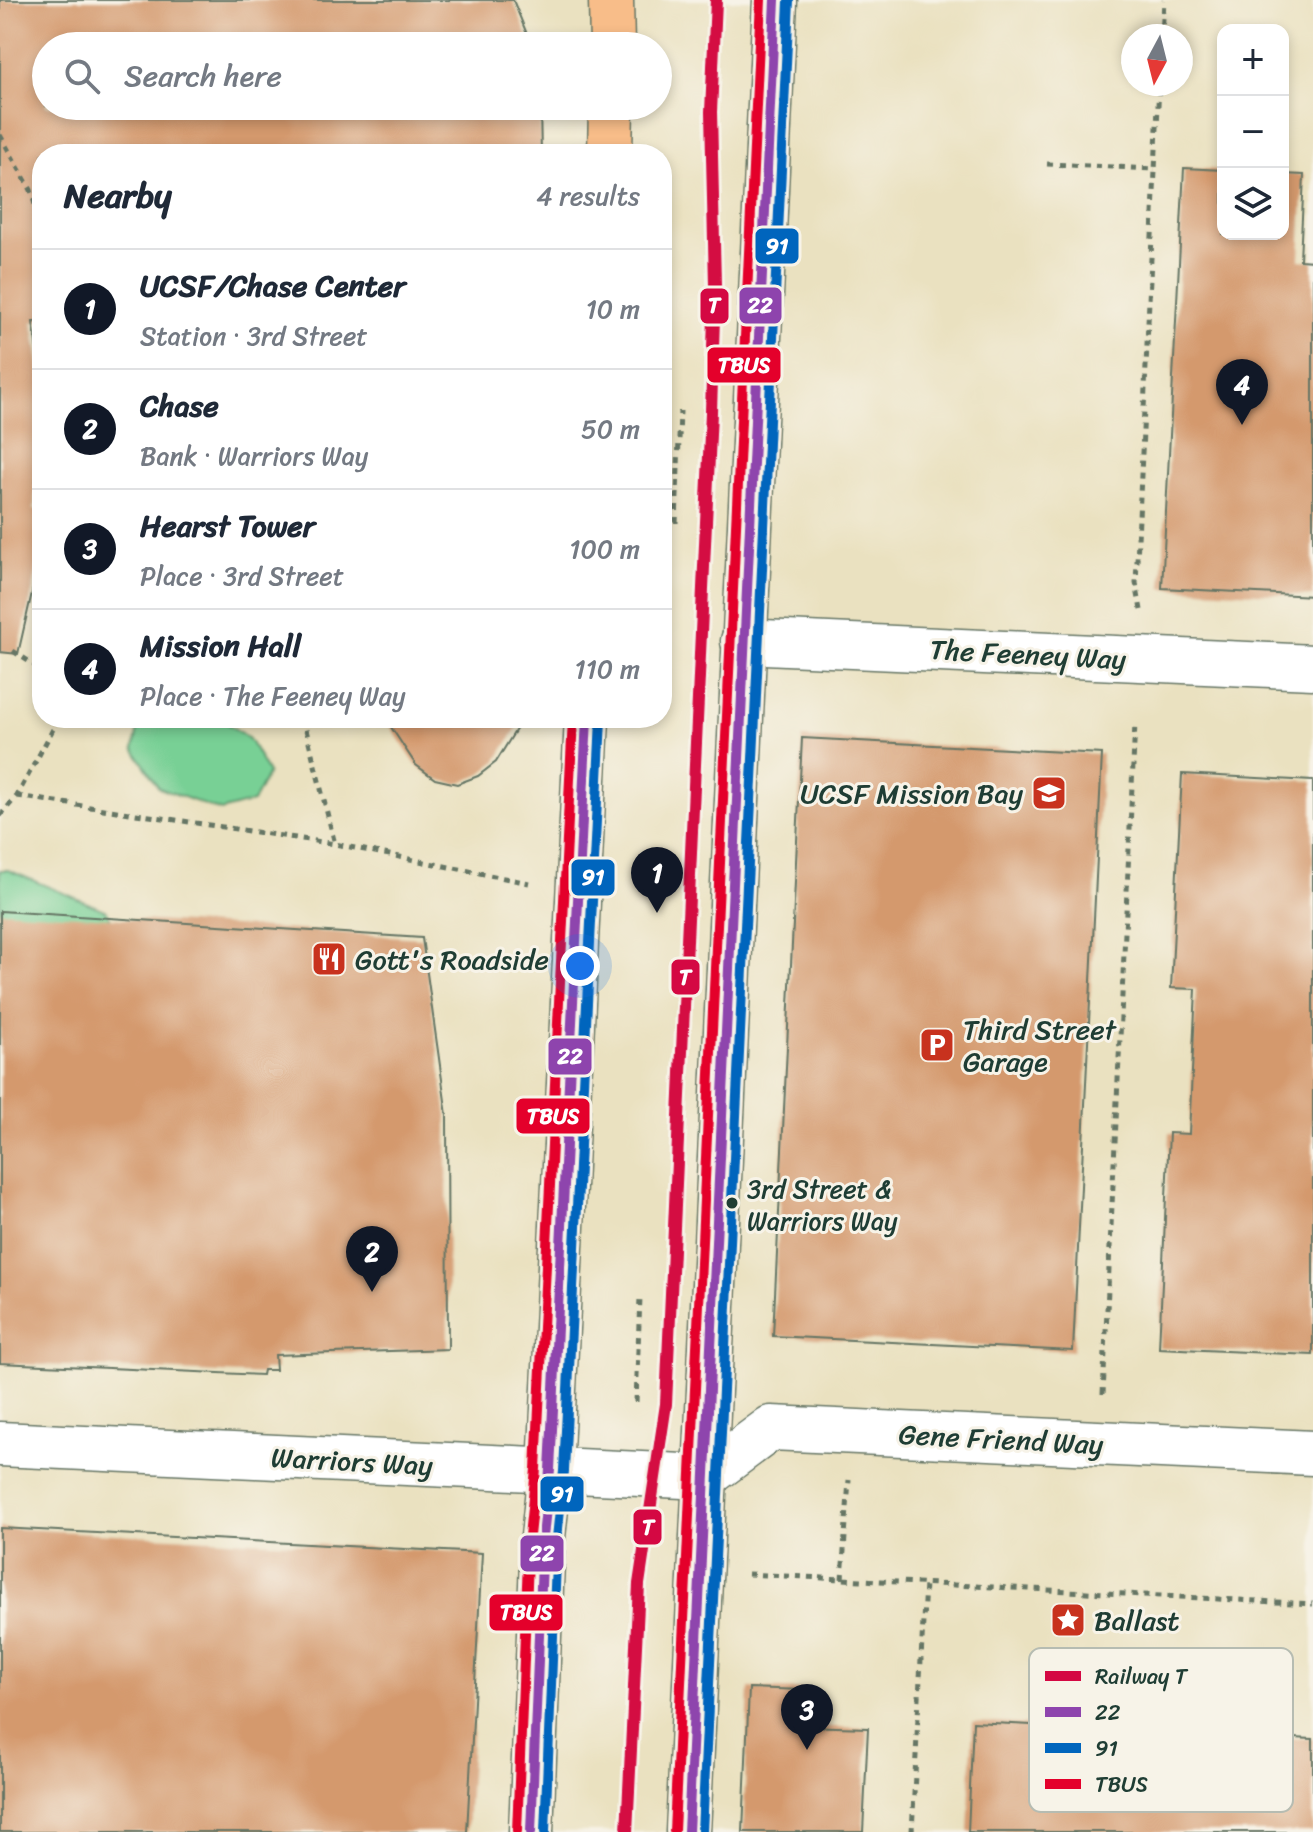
<!DOCTYPE html>
<html lang="en">
<head>
<meta charset="utf-8">
<style>
	body { margin:0; font-family:Sriracha,sans-serif; background:#f2f2f3; color:#1f2937 }
	.controls { position:absolute; right:24px; top:24px; display:grid; overflow:hidden; border-radius:16px; box-shadow:0 4px 12px #0003 }
	.controls button { width:72px; height:72px; display:grid; place-items:center; padding:0; border:0; border-bottom:2px solid #e0e1e3; background:#fff; color:#1f2937; font:40px sans-serif }
	.compass { position:absolute; left:1121px; top:24px; width:72px; height:72px; border-radius:50%; background:#fff; box-shadow:0 4px 12px #0003; rotate:187deg }
	.you { position:absolute; left:580px; top:966px; width:28px; height:28px; margin:-20px; border:6px solid #fff; border-radius:50%; background:#1a73e8; box-shadow:0 0 0 12px #1a73e833 }
	.badge { display:grid; place-items:center; width:52px; height:52px; border-radius:50%; background:#111827; color:#fff; font-size:26px; font-weight:700 }
	.pin { position:absolute; translate:-50% -66px; filter:drop-shadow(0 2px 4px #0008) }
	.pin::after { content:''; position:absolute; top:42px; width:28px; height:24px; background:inherit; clip-path:polygon(0 0,100% 0,50% 100%) }
	.list { margin:0; padding:0; list-style:none }
	h2 { display:flex; justify-content:space-between; align-items:center; height:104px; margin:0; padding:0 32px; font-size:34px }
	h2 small { font-size:26px; font-weight:400; color:#747a83 }
	.list li { display:grid; grid-template-columns:52px 1fr auto; gap:24px; align-items:center; box-sizing:border-box; height:120px; padding:0 32px; border-top:2px solid #e0e1e3 }
	.list b { display:block; font-size:30px; white-space:nowrap }
	.list p { margin:0; font-size:26px; white-space:nowrap; color:#747a83 }
	.list em { font-size:26px; font-style:normal; color:#747a83 }
	.icon { flex:none; width:44px; height:44px; fill:none; stroke:currentColor; stroke-width:2; stroke-linecap:round; stroke-linejoin:round }
	.map { position:relative; flex:none; width:1313px; height:1832px; overflow:hidden }
	.search { position:absolute; background:#fff; box-shadow:0 4px 12px #0003; left:32px; top:32px; width:640px; height:88px; display:flex; align-items:center; gap:20px; box-sizing:border-box; padding:0 28px; border-radius:44px; color:#747a83; font-size:30px }
	.panel { position:absolute; background:#fff; box-shadow:0 4px 12px #0003; left:32px; top:144px; width:640px; height:584px; border-radius:32px }
	.map>svg:first-child { display:block }
</style>
</head>
<body>
<div class="map">
<svg width="1313" height="1832" viewBox="0 0 1313 1832">
	<rect width="100%" height="100%" fill="#f7f3e8"/>
	<filter id="ink" filterUnits="userSpaceOnUse"><feTurbulence type="fractalNoise" baseFrequency=".0125" numOctaves="2"/><feDisplacementMap in="SourceGraphic" scale="16" xChannelSelector="R" yChannelSelector="G"/><feConvolveMatrix kernelMatrix="1 2 1 2 8 2 1 2 1" color-interpolation-filters="sRGB"/></filter>
	<filter id="wash" filterUnits="userSpaceOnUse"><feTurbulence type="fractalNoise" baseFrequency=".006" numOctaves="4" result="noise"/><feDisplacementMap in="SourceGraphic" scale="32" xChannelSelector="R" yChannelSelector="G"/><feGaussianBlur stdDeviation="1.8" result="paint"/><feColorMatrix in="noise" values="0 0 0 0 0 0 0 0 0 0 0 0 0 0 0 0 0 1.4 0 .05"/><feComposite in="paint" operator="in"/></filter>
	<g filter="url(#wash)">
		<rect width="100%" height="100%" fill="#eae1c0"/>
		<path fill="#78d095" stroke="#4c8664" stroke-width="2" d="M140,718H220L249,739L268,773L253,802L221,811L159,788L134,749Z
			M0,870H8L107,911L124,948L0,944Z"/>
		<g id="blocks">
			<path fill="#d4996d" d="M0,0H513L531,44H539V46H46V106H540L541,154H42V320L33,322L42,383L34,509L42,511V549L18,654L0,652Z
				M1184,168L1223,170V234H1283V174L1304,175L1300,260L1313,261V596L1162,588Z
				M385,718H523L496,762L478,776L457,784L435,779L416,765Z
				M802,738L1102,754L1073,1351L773,1336Z
				M1182,774L1313,781V1355L1159,1348L1169,1133L1189,1134L1196,989L1171,988Z
				M0,911L422,938L447,1115L448,1349L275,1355L276,1370H263L262,1375L0,1363Z
				M0,1528L482,1553L467,1832H0Z
				M749,1688L805,1690L803,1726L868,1728L863,1832H743Z
				M973,1722L1313,1739V1832H968Z"/>
		</g>
	</g>
	<g filter="url(#ink)">
		<use href="#blocks" fill-opacity="0" stroke="#667665" stroke-width="2"/>
		<g fill="none" stroke-linecap="round" stroke-linejoin="round">
			<defs>
				<path id="pedestrian" d="M705,1477L771,1428L1313,1453"/>
				<path id="minor" d="M743,641L1313,667
					M0,1444L705,1477"/>
				<path id="primary" d="M611,0L612,46
					M610,154L611,106
					M531,1832L543,1537L550,1470L587,718
					M688,1832L775,0"/>
			</defs>
			<use href="#pedestrian" stroke="#667665" stroke-width="47"/>
			<use href="#minor" stroke="#667665" stroke-width="47"/>
			<use href="#primary" stroke="#667665" stroke-width="47"/>
			<path stroke="#667665" stroke-width="5" stroke-dasharray="6 6" stroke-linecap="butt" d="M1162,36L1164,0
				M0,135L31,190L42,230
				M1047,164L1155,169
				M676,523L680,411
				M1141,610L1136,583L1159,84
				M13,651L42,670
				M303,718L335,844
				M17,796L335,844L529,883
				M0,816L17,796L59,718
				M1103,1394L1135,723
				M636,1402L640,1297
				M748,1574L1313,1604
				M842,1579L849,1480
				M912,1832L925,1583"/>
			<use href="#pedestrian" stroke="#fff" stroke-width="44"/>
			<use href="#minor" stroke="#fff" stroke-width="44"/>
			<use href="#primary" stroke="#f8bd89" stroke-width="44"/>
			<defs>
				<path id="bus-1" d="M531,1832L543,1537L550,1470L587,718
					M688,1832L775,0"/>
				<path id="bus-2" d="M545,1832L557,1538L564,1471L601,719
					M702,1832L789,1"/>
				<path id="bus-3" d="M517,1831L529,1536L536,1469L573,718
					M674,1831L761,0"/>
			</defs>
			<use href="#bus-1" stroke="#f7f3e8" stroke-width="16"/>
			<use href="#bus-2" stroke="#f7f3e8" stroke-width="16"/>
			<use href="#bus-3" stroke="#f7f3e8" stroke-width="16"/>
			<use href="#bus-1" stroke="#8e44ad" stroke-width="10"/>
			<use href="#bus-2" stroke="#0065bd" stroke-width="10"/>
			<use href="#bus-3" stroke="#e4002b" stroke-width="10"/>
			<defs>
				<path id="rail-1" d="M627,1832L639,1584L666,1404L711,412L715,285L711,112L716,0"/>
			</defs>
			<use href="#rail-1" stroke="#f7f3e8" stroke-width="18"/>
			<use href="#rail-1" stroke="#d40843" stroke-width="12"/>
		</g>
	</g>
	<defs>
		<symbol id="university-square" viewBox="-11 -11 22 22"><rect x="-9" y="-9" width="18" height="18" rx="4" fill="#c8321e" stroke="#f7f3e8"/><path d="M0-5L7-2L0 1L-7-2ZM-4 1L0 2.5L4 1V4Q0 6-4 4Z" fill="#fff"/></symbol>
		<symbol id="restaurant-square" viewBox="-11 -11 22 22"><rect x="-9" y="-9" width="18" height="18" rx="4" fill="#c8321e" stroke="#f7f3e8"/><path d="M-5-6h1v4h1v-4h1v4h1v-4h1v5L-1.5 .5V6h-2V.5L-5-1ZM5-6V6H3V1.5H1.5Q1.5-4 5-6Z" fill="#fff"/></symbol>
		<symbol id="parking-square" viewBox="-11 -11 22 22"><rect x="-9" y="-9" width="18" height="18" rx="4" fill="#c8321e" stroke="#f7f3e8"/><path d="M-3.5-5.5H1a3.5 3.5 0 0 1 0 7H-1V5.5H-3.5ZM-1-3.4V-.6H.8a1.4 1.4 0 0 0 0-2.8Z" fill="#fff"/></symbol>
		<symbol id="sight-square" viewBox="-11 -11 22 22"><rect x="-9" y="-9" width="18" height="18" rx="4" fill="#c8321e" stroke="#f7f3e8"/><path d="M0-6L1.8-2.2L6-1.7L2.9 1.2L3.7 5.4L0 3.3L-3.7 5.4L-2.9 1.2L-6-1.7L-1.8-2.2Z" fill="#fff"/></symbol>
	</defs>
	<g fill-rule="evenodd">
		<use href="#university-square" x="1029" y="773" width="40" height="40"/>
		<use href="#restaurant-square" x="309" y="939" width="40" height="40"/>
		<use href="#parking-square" x="917" y="1025" width="40" height="40"/>
		<use href="#sight-square" x="1048" y="1600" width="40" height="40"/>
	</g>
	<circle fill="#1f3d34" stroke="#f7f3e8" stroke-width="3" cx="732" cy="1203" r="7"/>
	<g text-anchor="middle" stroke-width="6" stroke-linejoin="round" paint-order="stroke">
		<g font-size="26" fill="#1f3d34" stroke="#f7f3e8" text-anchor="start">
			<text x="747" y="1198">3rd Street &amp;<tspan x="747" dy="32">Warriors Way</tspan></text>
		</g>
		<g font-size="28" fill="#1f3d34" stroke="#f7f3e8">
			<text transform="translate(1028 654) rotate(3)" y="10">The Feeney Way</text>
			<text transform="translate(1001 1439) rotate(3)" y="10">Gene Friend Way</text>
			<text transform="translate(352 1461) rotate(3)" y="10">Warriors Way</text>
		</g>
		<g font-size="28" fill="#1f3d34" stroke="#f7f3e8" text-anchor="start">
			<text x="1023" y="803" text-anchor="end">UCSF Mission Bay</text>
			<text x="355" y="969">Gott's Roadside</text>
			<text x="963" y="1039">Third Street<tspan x="963" dy="32">Garage</tspan></text>
			<text x="1094" y="1630">Ballast</text>
		</g>
	</g>
	<rect x="1029" y="1648" width="264" height="164" rx="12" fill="#f7f3e8" stroke="#b6bcb2" stroke-width="2"/>
	<rect x="1045" y="1671" width="36" height="10" fill="#d40843"/>
	<rect x="1045" y="1707" width="36" height="10" fill="#8e44ad"/>
	<rect x="1045" y="1743" width="36" height="10" fill="#0065bd"/>
	<rect x="1045" y="1779" width="36" height="10" fill="#e4002b"/>
	<g font-size="22" fill="#1f3d34">
		<text x="1095" y="1684">Railway T</text>
		<text x="1095" y="1720">22</text>
		<text x="1095" y="1756">91</text>
		<text x="1095" y="1792">TBUS</text>
	</g>
	<g stroke="#f7f3e8" stroke-width="3">
		<rect x="754" y="227" width="46" height="38" rx="8" fill="#0065bd"/>
		<rect x="738" y="286" width="45" height="39" rx="8" fill="#8e44ad"/>
		<rect x="699" y="287" width="31" height="38" rx="8" fill="#d40843"/>
		<rect x="706" y="346" width="76" height="38" rx="8" fill="#e4002b"/>
		<rect x="570" y="858" width="46" height="39" rx="8" fill="#0065bd"/>
		<rect x="670" y="958" width="31" height="38" rx="8" fill="#d40843"/>
		<rect x="547" y="1037" width="46" height="39" rx="8" fill="#8e44ad"/>
		<rect x="515" y="1097" width="76" height="38" rx="8" fill="#e4002b"/>
		<rect x="539" y="1475" width="46" height="38" rx="8" fill="#0065bd"/>
		<rect x="632" y="1508" width="31" height="38" rx="8" fill="#d40843"/>
		<rect x="519" y="1534" width="46" height="39" rx="8" fill="#8e44ad"/>
		<rect x="488" y="1593" width="76" height="39" rx="8" fill="#e4002b"/>
	</g>
	<g font-size="22" text-anchor="middle" font-weight="bold" fill="#fff">
		<text x="777" y="254">91</text>
		<text x="760" y="313">22</text>
		<text x="714" y="313">T</text>
		<text x="744" y="373">TBUS</text>
		<text x="593" y="885">91</text>
		<text x="685" y="985">T</text>
		<text x="570" y="1064">22</text>
		<text x="553" y="1124">TBUS</text>
		<text x="562" y="1502">91</text>
		<text x="648" y="1535">T</text>
		<text x="542" y="1561">22</text>
		<text x="526" y="1620">TBUS</text>
	</g>
</svg>
<div class="controls">
<button>+</button>
<button>−</button>
<button><svg class="icon" aria-label="layers" viewBox="0 0 24 24"><path d="M12 4l9 5-9 5-9-5zM3 14l9 5 9-5"/></svg></button>
</div>
<svg class="compass" viewBox="-18 -18 36 36"><path d="M0-13l5 13h-10z" fill="#e53935"/><path d="M0 13l5-13h-10z" fill="#747a83"/></svg>
<div class="you"></div>
<div class="pin badge" style="left:657px;top:913px">1</div>
<div class="pin badge" style="left:372px;top:1292px">2</div>
<div class="pin badge" style="left:807px;top:1750px">3</div>
<div class="pin badge" style="left:1242px;top:425px">4</div>
<div class="search"><svg class="icon" aria-label="search" viewBox="0 0 24 24"><circle cx="10" cy="10" r="6"/><path d="M15 15l6 6"/></svg>Search here</div>
<section class="panel">
<h2>Nearby<small>4 results</small></h2>
<ul class="list">
<li><span class="badge">1</span><div><b>UCSF/Chase Center</b><p>Station · 3rd Street</p></div><em>10 m</em></li>
<li><span class="badge">2</span><div><b>Chase</b><p>Bank · Warriors Way</p></div><em>50 m</em></li>
<li><span class="badge">3</span><div><b>Hearst Tower</b><p>Place · 3rd Street</p></div><em>100 m</em></li>
<li><span class="badge">4</span><div><b>Mission Hall</b><p>Place · The Feeney Way</p></div><em>110 m</em></li>
</ul>
</section>
</div>
</body>
</html>
